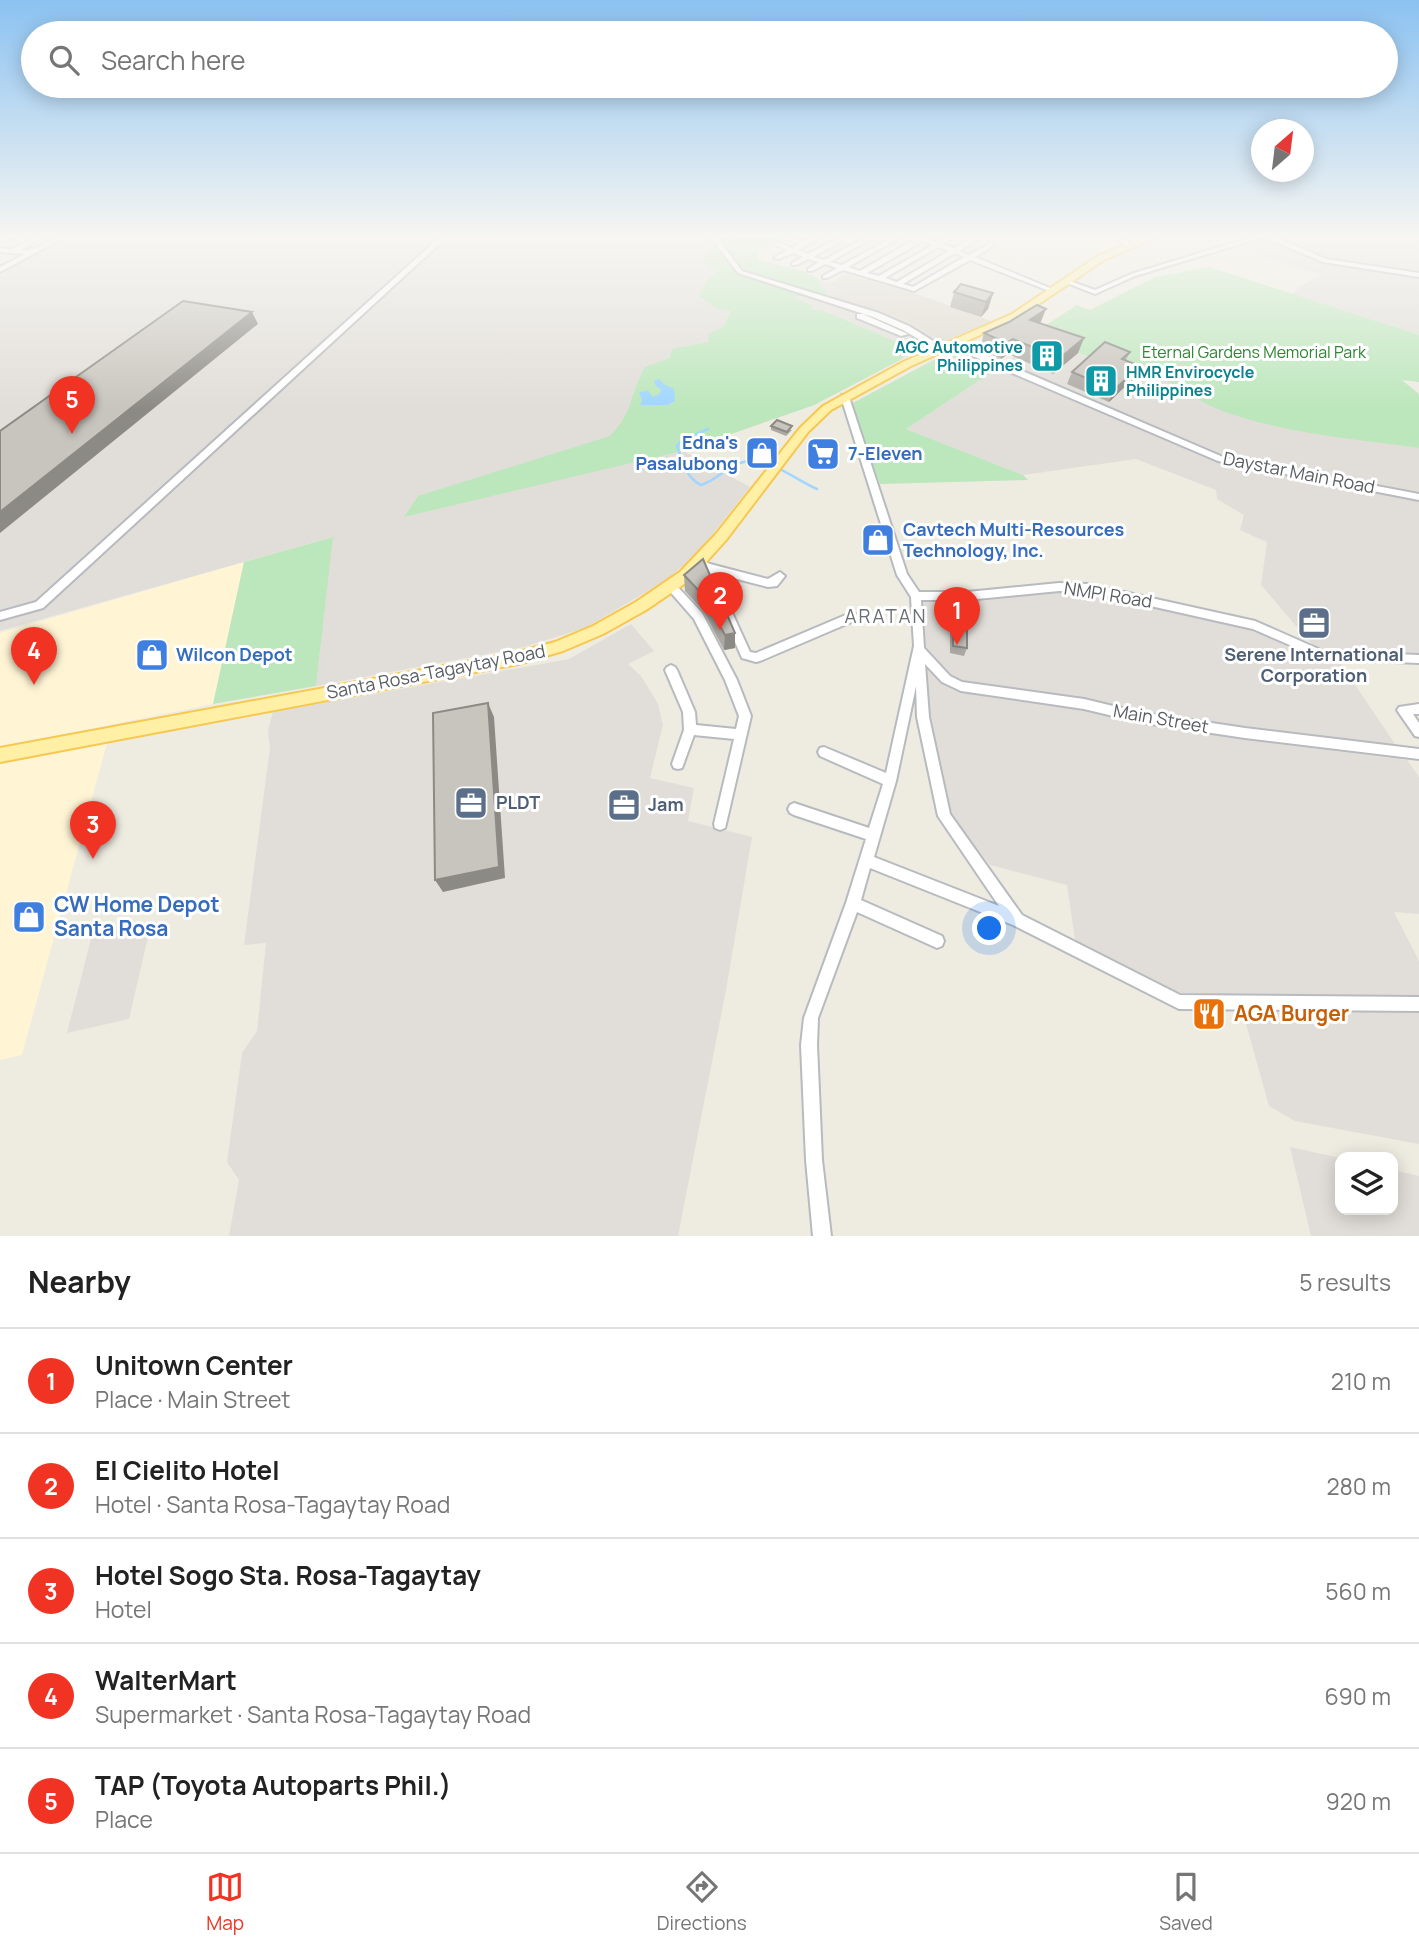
<!DOCTYPE html>
<html lang="en">
<head>
<meta charset="utf-8">
<style>
	body { margin:0; font-family:Manrope,sans-serif; background:#f2f2f2; color:#222 }
	.controls { position:absolute; right:21px; bottom:21px; display:grid; overflow:hidden; border-radius:14px; box-shadow:0 4px 18px #0003 }
	.controls button { width:63px; height:63px; display:grid; place-items:center; padding:0; border:0; border-bottom:2px solid #e0e0e0; background:#fff; color:#222; font:35px sans-serif }
	.compass { position:absolute; left:1251px; top:119px; width:63px; height:63px; border-radius:50%; background:#fff; box-shadow:0 4px 18px #0003; rotate:28deg }
	.you { position:absolute; left:990px; top:929px; width:24px; height:24px; margin:-18px; border:5px solid #fff; border-radius:50%; background:#1a73e8; box-shadow:0 0 0 10px #1a73e833 }
	.badge { display:grid; place-items:center; width:46px; height:46px; border-radius:50%; background:#f13324; color:#fff; font-size:23px; font-weight:700 }
	.pin { position:absolute; translate:-50% -58px; filter:drop-shadow(0 2px 4px #0008) }
	.pin::after { content:''; position:absolute; top:37px; width:24px; height:21px; background:inherit; clip-path:polygon(0 0,100% 0,50% 100%) }
	.list { margin:0; padding:0; list-style:none }
	h2 { display:flex; justify-content:space-between; align-items:center; height:91px; margin:0; padding:0 28px; font-size:30px }
	h2 small { font-size:23px; font-weight:400; color:#767676 }
	.list li { display:grid; grid-template-columns:46px 1fr auto; gap:21px; align-items:center; box-sizing:border-box; height:105px; padding:0 28px; border-top:2px solid #e0e0e0 }
	.list b { display:block; font-size:26px; white-space:nowrap }
	.list p { margin:0; font-size:23px; white-space:nowrap; color:#767676 }
	.list em { font-size:23px; font-style:normal; color:#767676 }
	.icon { flex:none; width:38px; height:38px; fill:none; stroke:currentColor; stroke-width:2; stroke-linecap:round; stroke-linejoin:round }
	.map { position:relative; flex:none; width:1419px; height:1236px; overflow:hidden }
	.search { position:absolute; background:#fff; box-shadow:0 4px 18px #0003; left:21px; right:21px; top:21px; height:77px; display:flex; align-items:center; gap:18px; box-sizing:border-box; padding:0 24px; border-radius:38px; color:#767676; font-size:26px }
	.sheet { height:616px; background:#fff }
	nav { display:flex; justify-content:space-around; align-items:center; box-sizing:border-box; height:98px; border-top:2px solid #e0e0e0; background:#fff; font-size:19px; color:#767676 }
	nav a { display:grid; justify-items:center; gap:4px }
	nav .on { color:#f13324 }
	.map>svg:first-child { display:block }
</style>
</head>
<body>
<div class="map">
<svg width="1419" height="1236" viewBox="0 0 1419 1236">
	<rect width="100%" height="100%" fill="#eeebe1"/>
	<path fill="#fff5d5" d="M1067,236H1108L1122,243L1102,253Z
		M244,562L213,704L0,747V633Z
		M107,743L22,1055L0,1060V764Z"/>
	<path fill="#e1ded9" d="M71,236H790L756,251L759,260L803,271L829,283L844,290L837,298L909,321L943,342L902,359L814,405L683,451L750,487L700,550L668,579L585,628L524,647L316,686L332,537L0,631V275Z
		M1269,236H1281L1303,246L1327,236H1419V335L1293,294L1299,287L1322,275L1264,257L1243,245Z
		M1039,340L1164,371V379L1228,413L1241,417L1309,431L1419,448V653L1316,649L1261,585L1267,542L1240,530L1244,515L1217,499L1216,490L1136,459L1023,475L906,429Z
		M1065,591L1105,596L1256,631L1307,655L1341,664L1397,747L1244,727L1249,740L1407,760L1419,777V914L1394,912L1419,961V1144L1295,1121L1269,1106L1238,995L1179,993L1076,946L1067,885L990,865L949,813L927,714L922,599L954,604Z
		M631,624L654,651L628,664L641,676L658,704L663,725L650,778L694,788L688,821L752,837L726,990L678,1236H229L239,1180L227,1162L242,1053L257,1031L266,943L244,945L270,748L268,730L273,712L569,659Z
		M151,924L129,1019L67,1033L92,935Z
		M1290,1147L1340,1158V1210H1393V1170L1419,1176V1236H1311Z"/>
	<path fill="#dedad0" d="M845,274L923,296L991,321L943,342L909,321L836,298L843,290L827,285Z"/>
	<path fill="#bce7bc" d="M751,236H787L757,251L759,260L803,271L819,280L820,286L828,293L792,297L814,306L811,310H821L897,342L902,351V359L814,405L682,451L404,517L418,496L610,436C635,410 629,395 645,367L670,358L672,349L709,342L708,334L723,327L731,311L718,309L699,296L709,278L717,272L702,262L721,237L734,240Z
		M1210,267L1419,335V382L1402,380L1419,394V448C1357,439 1291,434 1231,414C1208,407 1185,391 1164,379L1163,371L1099,354L1094,358L1029,336L1077,305L1090,310L1155,277Z
		M952,350L995,370L906,429L1023,475L1028,480L880,484L851,404Z
		M333,537L316,686L213,704L244,562Z"/>
	<path fill="#a0d6ff" d="M659,379L665,385L674,389L675,401L667,405H640L642,400L639,392L648,391L653,397L660,394L661,389L656,386L654,381Z"/>
	<g fill="none" stroke-linecap="round" stroke-linejoin="round">
		<path stroke="#a0d6ff" stroke-width="2.5" d="M708,429L681,441L677,446C682,461 686,478 701,485C716,481 725,468 740,463C767,454 793,479 817,489"/>
		<defs>
			<path id="minor" d="M7,236H24L0,241V237Z
				M37,236H45L21,250C40,252 49,236 67,236L0,272V267L25,254L0,252V248L12,249Z
				M441,236H448L43,608L0,620V612L36,602Z
				M698,236L717,238L742,271L879,313L909,326L946,349L939,351L903,330L873,317L738,273L713,240Z
				M815,236H823L798,250L808,254L843,236H851L813,257L824,260L868,236H876L830,262L842,265L895,236H903L848,267L860,271L917,238L914,236H929L927,238L937,242L947,236H955L943,244L954,248L976,236L979,238L978,239L959,251L969,255L990,243H994V245L975,257L1057,291L1052,292L970,260L914,291L843,270L827,278H823V276L837,268L825,264L812,271H808V269L819,262L808,259L796,265H792V263L803,257L793,253L779,259L774,258L787,250L774,244V242H778L792,248L799,244L786,239V237L803,242ZM923,241L933,245L879,276L867,273ZM938,247L949,251L897,282L885,278ZM955,253L964,257L913,287L903,284Z
				M1110,236H1118L1133,245L1128,246Z
				M1255,236H1273L1326,259L1419,273V277L1323,262L1264,237L1135,276L1095,294L1064,282L1067,280L1095,290L1131,274Z
				M1415,236H1419V240L1417,239Z
				M857,314H863L908,334L901,336L857,318Z
				M949,342H955L1223,457L1419,494V500L1218,461L949,346Z
				M842,395H848L849,397L907,574L919,592H967L1059,583L1088,584L1255,621L1323,651L1419,655V663L1322,659L1253,629L1088,592L1059,591L967,600H921L924,648L950,676L962,682L1084,699L1138,712L1245,728L1419,749V759L1245,738L1138,722L1084,709L961,691L942,682L925,664L929,717L950,814L1022,915L1180,995L1419,997V1011L1179,1009L1013,925L870,868L861,900L942,936L944,941L942,946L937,948L857,912L818,1018L817,1045L822,1160L831,1236H813L806,1160L801,1045L804,1018L846,903L866,839L794,815L790,813L788,809L790,805L794,803L869,828L883,784L820,756L818,752L820,748L824,747L886,773L914,646L911,597L897,575L841,397ZM916,686L917,717L938,816L999,906L874,857L896,781Z
				M699,559L710,564L768,579L780,572L785,576L777,586L768,587L714,573L750,652L756,653L848,614H856L857,617L856,620L760,661L756,662L742,658L703,569L694,563Z
				M671,583L675,584L702,613L737,680L751,716L726,824L725,828L720,830L715,828L714,824L734,739L694,735L682,768L678,769L674,768L672,764L684,730L683,712L665,670L667,667L671,665L675,667L677,670L695,712L696,725L736,729L739,716L725,680L694,619L666,587Z
				M1419,704V714H1413L1419,723V737L1415,736L1397,710L1399,707Z"/>
			<path id="major" d="M1148,236H1160L1104,260L1018,318L911,366L831,410L808,432L726,540L690,580L646,610L603,634L563,651L518,664L0,762V748L518,652L555,642L593,626L636,602L680,572L716,534L800,428L823,406L903,362L1012,314L1098,256Z"/>
		</defs>
		<use href="#minor" stroke="#b7babf" stroke-width="4"/>
		<use href="#major" stroke="#f7c850" stroke-width="4"/>
		<use href="#minor" fill="#fff" fill-rule="evenodd"/>
		<use href="#major" fill="#fff0a5" fill-rule="evenodd"/>
	</g>
	<path fill="#aca9a3" d="M954,292L993,293L988,309L981,317L950,307Z
		M1041,323L1078,353L1053,374L1008,354L1001,359L980,349L984,333Z
		M1130,352L1126,360L1134,378L1109,402L1067,384L1072,372Z
		M771,426L792,430L786,436L771,430Z
		M758,440L771,454L765,459L753,452V444Z
		M703,559L735,633V648L724,650L704,612L685,591L684,575Z
		M953,627L967,648L964,656L950,653V634Z"/>
	<path fill="#8c8a85" d="M993,293L988,309L981,317L986,302Z
		M1046,309L1040,324L1030,320Z
		M252,312L258,324L0,533V512Z
		M1084,338L1078,353L1053,374L1060,358Z
		M1013,339L1008,354L1001,359L1006,343Z
		M1140,366L1134,378L1109,402L1114,390Z
		M771,446V454L765,459L766,451Z
		M735,633V648L724,650L725,635Z
		M488,703L494,717L505,878L443,892L435,880Z"/>
	<path fill="#c8c5be" stroke="#8c8a85" stroke-width="2" d="M961,284L993,293L986,302L954,292Z
		M183,301L252,312L0,512V431Z
		M1037,305L1046,309L1030,320L1084,338L1060,358L1013,339L1006,343L984,333L1009,322Z
		M1105,342L1130,352L1122,359L1140,366L1114,390L1072,372Z
		M777,420L792,426L787,432L771,426Z
		M758,440L771,446L766,451L753,444Z
		M703,559L735,633L725,635L704,596L684,575Z
		M953,627L967,629V648L953,646Z
		M488,703L499,867L435,880L433,713Z"/>
	<linearGradient id="sky" x2="0" y2="1"><stop stop-color="#8bc2f1"/><stop offset="0.58" stop-color="#f7f6f2"/><stop offset="1" stop-color="#f7f6f2" stop-opacity="0"/></linearGradient>
	<rect width="1419" height="409" fill="url(#sky)"/>
	<defs>
		<symbol id="building-square" viewBox="-11 -11 22 22"><rect x="-9" y="-9" width="18" height="18" rx="4" fill="#0f9aa8" stroke="#fff"/><path d="M-4-6H4V6H1V3H-1V6H-4ZM-2.5-4.3h1.7v1.8h-1.7ZM.8-4.3h1.7v1.8H.8ZM-2.5-1h1.7V.8h-1.7ZM.8-1h1.7V.8H.8Z" fill="#fff"/></symbol>
		<symbol id="shop-square" viewBox="-11 -11 22 22"><rect x="-9" y="-9" width="18" height="18" rx="4" fill="#3f7fe0" stroke="#fff"/><path d="M-5-2.5h2.3a2.7 3.5 0 0 1 5.4 0H5L5.5 6h-11ZM-1.5-2.5h3a1.5 2.3 0 0 0-3 0Z" fill="#fff"/></symbol>
		<symbol id="supermarket-square" viewBox="-11 -11 22 22"><rect x="-9" y="-9" width="18" height="18" rx="4" fill="#3f7fe0" stroke="#fff"/><path d="M-6-5.5h2.5l.6 2H6L4.5 2H-2.5L-4.4-4H-6ZM-1.5 3.2a1.3 1.3 0 1 0 .1 0ZM3 3.2a1.3 1.3 0 1 0 .1 0Z" fill="#fff"/></symbol>
		<symbol id="office-square" viewBox="-11 -11 22 22"><rect x="-9" y="-9" width="18" height="18" rx="4" fill="#5c6f8a" stroke="#fff"/><path d="M-6-3h4V-5.5h4V-3h4V5H-6ZM-1-4.5V-3h2v-1.5ZM-6 0V1H6V0Z" fill="#fff"/></symbol>
		<symbol id="restaurant-square" viewBox="-11 -11 22 22"><rect x="-9" y="-9" width="18" height="18" rx="4" fill="#e8710a" stroke="#fff"/><path d="M-5-6h1v4h1v-4h1v4h1v-4h1v5L-1.5 .5V6h-2V.5L-5-1ZM5-6V6H3V1.5H1.5Q1.5-4 5-6Z" fill="#fff"/></symbol>
	</defs>
	<g fill-rule="evenodd">
		<use href="#building-square" x="1028" y="337" width="38" height="38"/>
		<use href="#building-square" x="1082" y="362" width="38" height="38"/>
		<use href="#shop-square" x="743" y="434" width="38" height="38"/>
		<use href="#supermarket-square" x="804" y="435" width="38" height="38"/>
		<use href="#shop-square" x="859" y="521" width="38" height="38"/>
		<use href="#office-square" x="1295" y="604" width="38" height="38"/>
		<use href="#shop-square" x="133" y="636" width="38" height="38"/>
		<use href="#office-square" x="452" y="784" width="38" height="38"/>
		<use href="#office-square" x="605" y="786" width="38" height="38"/>
		<use href="#shop-square" x="10" y="898" width="38" height="38"/>
		<use href="#restaurant-square" x="1190" y="995" width="38" height="38"/>
	</g>
	<g text-anchor="middle" stroke-width="6" stroke-linejoin="round" paint-order="stroke">
		<g font-size="16" font-weight="bold" fill="#0d838f" stroke="#fff" text-anchor="end">
			<text x="1023" y="353">AGC Automotive<tspan x="1023" dy="18">Philippines</tspan></text>
			<text x="1126" y="378" text-anchor="start">HMR Envirocycle<tspan x="1126" dy="18">Philippines</tspan></text>
		</g>
		<g font-size="16" fill="#308433" stroke="#fff">
			<text x="1254" y="358">Eternal Gardens Memorial Park</text>
		</g>
		<g font-size="18" font-weight="bold" fill="#366cbe" stroke="#fff" text-anchor="start">
			<text x="738" y="449" text-anchor="end">Edna's<tspan x="738" dy="21">Pasalubong</tspan></text>
			<text x="848" y="460">7-Eleven</text>
			<text x="903" y="536">Cavtech Multi-Resources<tspan x="903" dy="21">Technology, Inc.</tspan></text>
			<text x="176" y="661">Wilcon Depot</text>
		</g>
		<g font-size="18" fill="#5a5e63" stroke="#fff">
			<text transform="translate(1299 473) rotate(11)" y="6">Daystar Main Road</text>
			<text transform="translate(1108 595) rotate(9)" y="6">NMPI Road</text>
			<text transform="translate(436 672) rotate(-11)" y="6">Santa Rosa-Tagaytay Road</text>
			<text transform="translate(1161 719) rotate(10)" y="6">Main Street</text>
		</g>
		<g font-size="18" font-weight="bold" fill="#4e5e75" stroke="#fff" text-anchor="start">
			<text x="1314" y="661" text-anchor="middle">Serene International<tspan x="1314" dy="21">Corporation</tspan></text>
			<text x="496" y="809">PLDT</text>
			<text x="648" y="811">Jam</text>
		</g>
		<g font-size="19" letter-spacing="2" fill="#6b7075" stroke="#fff">
			<text x="886" y="623">ARATAN</text>
		</g>
		<g font-size="21" font-weight="bold" fill="#366cbe" stroke="#fff" text-anchor="start">
			<text x="54" y="912">CW Home Depot<tspan x="54" dy="24">Santa Rosa</tspan></text>
		</g>
		<g font-size="21" font-weight="bold" fill="#c56008" stroke="#fff" text-anchor="start">
			<text x="1234" y="1021">AGA Burger</text>
		</g>
	</g>
</svg>
<div class="controls">
<button><svg class="icon" aria-label="layers" viewBox="0 0 24 24"><path d="M12 4l9 5-9 5-9-5zM3 14l9 5 9-5"/></svg></button>
</div>
<svg class="compass" viewBox="-18 -18 36 36"><path d="M0-13l5 13h-10z" fill="#e53935"/><path d="M0 13l5-13h-10z" fill="#767676"/></svg>
<div class="you"></div>
<div class="pin badge" style="left:957px;top:645px">1</div>
<div class="pin badge" style="left:720px;top:630px">2</div>
<div class="pin badge" style="left:93px;top:859px">3</div>
<div class="pin badge" style="left:34px;top:685px">4</div>
<div class="pin badge" style="left:72px;top:434px">5</div>
<div class="search"><svg class="icon" aria-label="search" viewBox="0 0 24 24"><circle cx="10" cy="10" r="6"/><path d="M15 15l6 6"/></svg>Search here</div>
</div>
<section class="sheet">
<h2>Nearby<small>5 results</small></h2>
<ul class="list">
<li><span class="badge">1</span><div><b>Unitown Center</b><p>Place · Main Street</p></div><em>210 m</em></li>
<li><span class="badge">2</span><div><b>El Cielito Hotel</b><p>Hotel · Santa Rosa-Tagaytay Road</p></div><em>280 m</em></li>
<li><span class="badge">3</span><div><b>Hotel Sogo Sta. Rosa-Tagaytay</b><p>Hotel</p></div><em>560 m</em></li>
<li><span class="badge">4</span><div><b>WalterMart</b><p>Supermarket · Santa Rosa-Tagaytay Road</p></div><em>690 m</em></li>
<li><span class="badge">5</span><div><b>TAP (Toyota Autoparts Phil.)</b><p>Place</p></div><em>920 m</em></li>
</ul>
</section>
<nav>
<a class="on"><svg class="icon" aria-label="map" viewBox="0 0 24 24"><path d="M3 6l6-2 6 2 6-2v14l-6 2-6-2-6 2zM9 4v14M15 6v14"/></svg>Map</a>
<a><svg class="icon" aria-label="directions" viewBox="0 0 24 24"><path d="M12 3l9 9-9 9-9-9zM9 14v-3h6M13 9l2 2-2 2"/></svg>Directions</a>
<a><svg class="icon" aria-label="saved" viewBox="0 0 24 24"><path d="M7 4h10v16l-5-4-5 4z"/></svg>Saved</a>
</nav>
</body>
</html>
